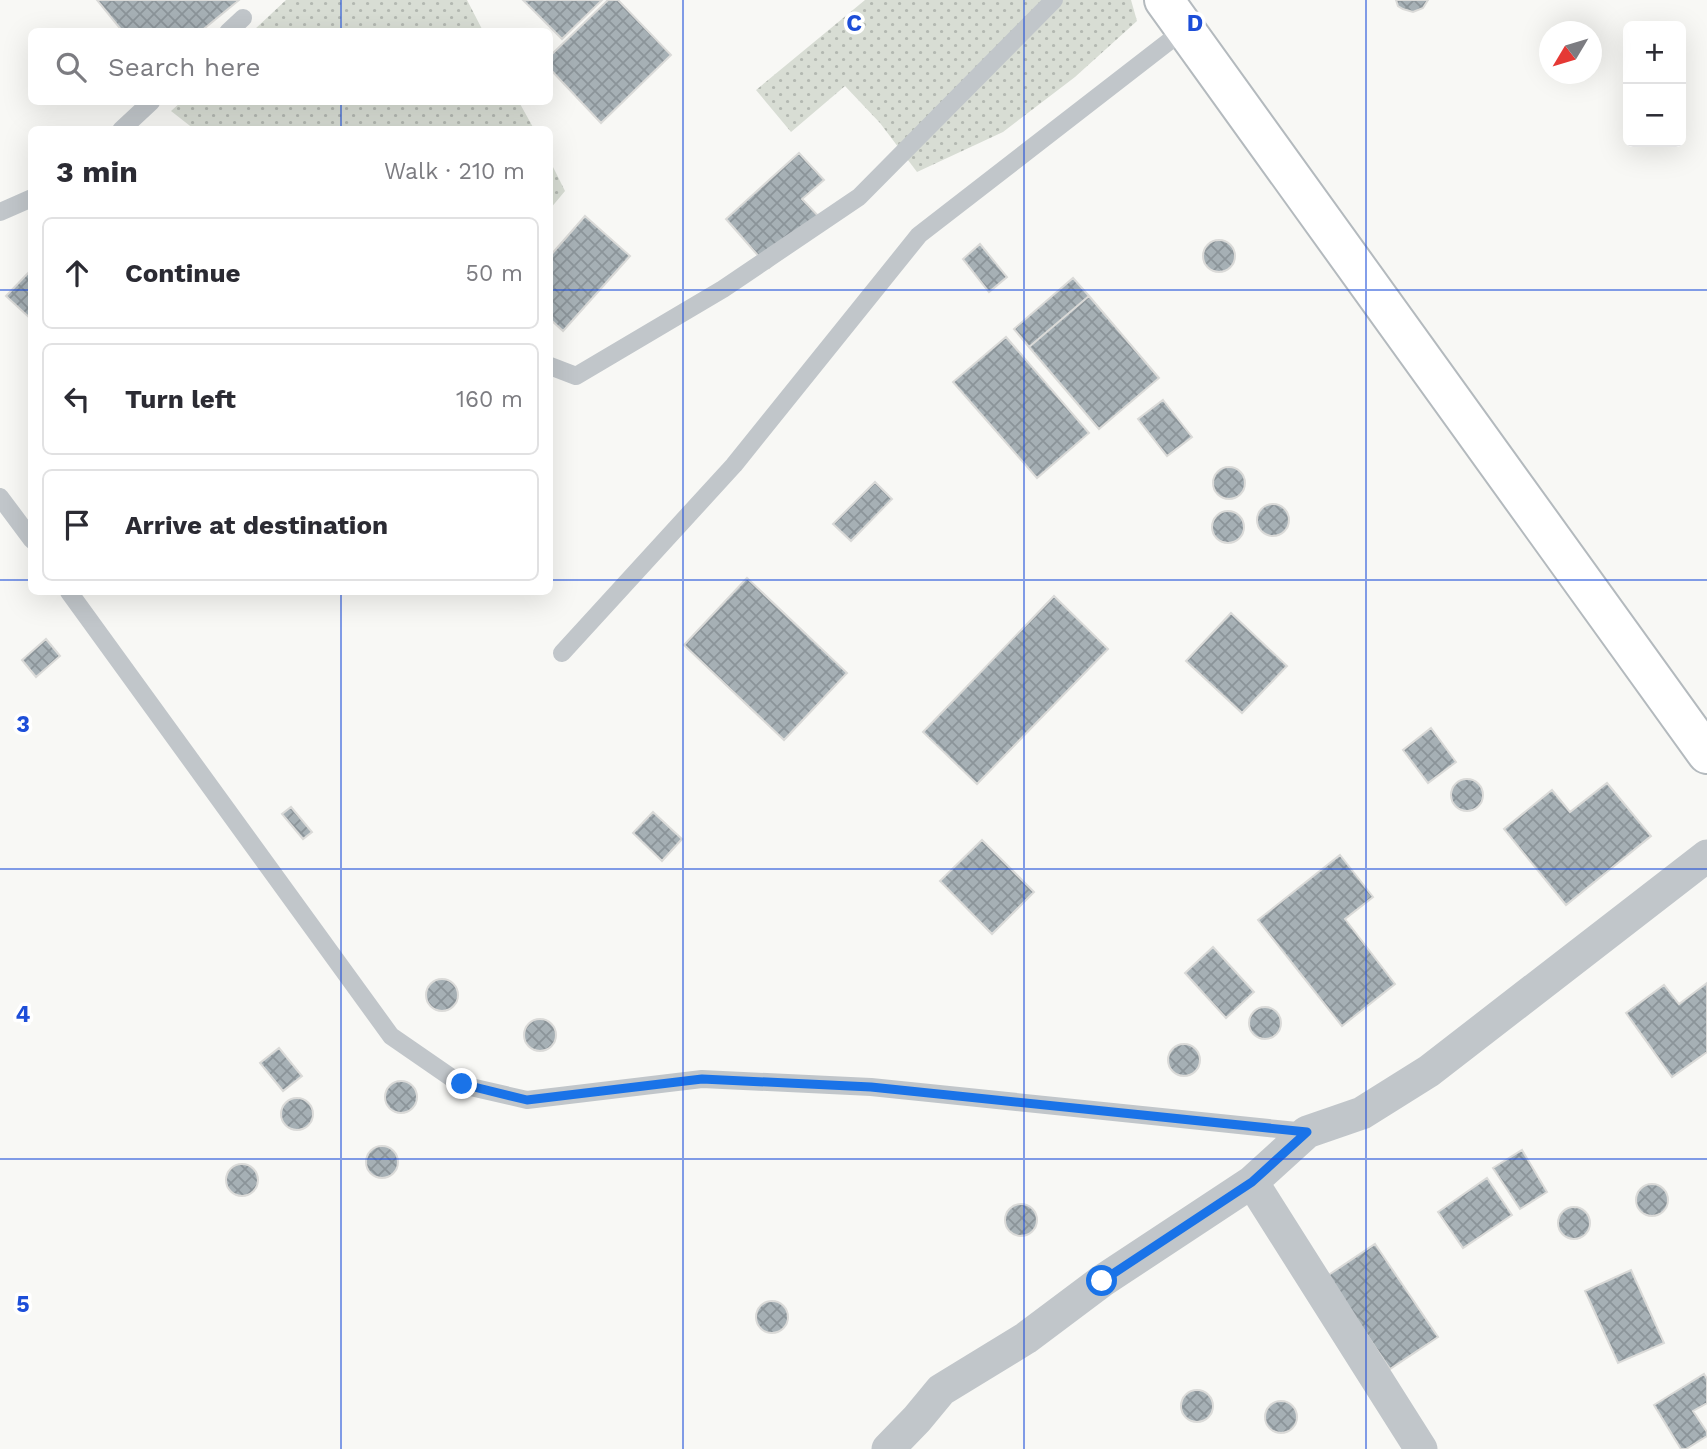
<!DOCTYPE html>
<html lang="en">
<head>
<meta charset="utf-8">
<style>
	body { margin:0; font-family:"Work Sans",sans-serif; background:#f2f2f3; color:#2b2b33 }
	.controls { position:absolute; right:21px; top:21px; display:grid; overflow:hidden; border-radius:10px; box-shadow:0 7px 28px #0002 }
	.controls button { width:63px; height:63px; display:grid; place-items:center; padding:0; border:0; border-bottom:2px solid #e1e1e2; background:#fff; color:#2b2b33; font:35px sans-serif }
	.compass { position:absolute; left:1539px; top:21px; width:63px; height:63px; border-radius:50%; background:#fff; box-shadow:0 7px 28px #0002; rotate:232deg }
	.stop { position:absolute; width:21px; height:21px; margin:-16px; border:5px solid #1a73e8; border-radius:50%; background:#fff }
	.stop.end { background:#1a73e8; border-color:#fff; box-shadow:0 2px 7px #0008 }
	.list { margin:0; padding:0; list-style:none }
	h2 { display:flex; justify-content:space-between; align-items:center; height:91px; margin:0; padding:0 28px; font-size:30px }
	h2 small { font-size:23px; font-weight:400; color:#7c7c81 }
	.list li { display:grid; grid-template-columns:46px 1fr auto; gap:21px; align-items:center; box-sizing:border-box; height:112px; margin:0 14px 14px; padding:0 14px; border:2px solid #e1e1e2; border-radius:10px }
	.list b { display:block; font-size:26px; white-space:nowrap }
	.list em { font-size:23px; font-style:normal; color:#7c7c81 }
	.icon { flex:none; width:38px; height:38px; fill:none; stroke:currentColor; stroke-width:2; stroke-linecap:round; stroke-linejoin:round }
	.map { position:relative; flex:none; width:1707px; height:1449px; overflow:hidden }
	.search { position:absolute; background:#fff; box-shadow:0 7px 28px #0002; left:28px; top:28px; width:525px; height:77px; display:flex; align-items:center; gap:18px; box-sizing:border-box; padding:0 24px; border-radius:10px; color:#7c7c81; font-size:26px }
	.panel { position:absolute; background:#fff; box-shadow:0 7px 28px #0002; left:28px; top:126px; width:525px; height:469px; border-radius:10px }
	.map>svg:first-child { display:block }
</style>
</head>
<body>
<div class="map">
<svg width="1707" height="1449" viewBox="0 0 1707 1449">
	<defs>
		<pattern id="grass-dots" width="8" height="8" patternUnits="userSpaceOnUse" patternTransform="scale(1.75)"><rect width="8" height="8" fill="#d8ddd4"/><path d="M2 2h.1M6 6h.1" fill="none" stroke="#b3b8b1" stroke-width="1.8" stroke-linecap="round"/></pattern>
		<pattern id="building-cross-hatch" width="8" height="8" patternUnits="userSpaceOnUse" patternTransform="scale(1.75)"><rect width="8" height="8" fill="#a6b0b5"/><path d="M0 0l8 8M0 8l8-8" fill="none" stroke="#8b9499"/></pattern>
	</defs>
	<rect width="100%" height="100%" fill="#f8f8f5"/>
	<path fill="url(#grass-dots)" d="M286,0H467L483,31H253Z
		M865,0H1131L1137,21L1075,77L1003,132L917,172L880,123L845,86L791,132L756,90Z
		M181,102H519L534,129H194L171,111Z
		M550,161L565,191L550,209Z"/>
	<path fill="url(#building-cross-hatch)" stroke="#dadad8" stroke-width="2" d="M97,0H239L200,32H123Z
		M523,0H602L562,39Z
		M608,0H618L671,55L601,123L550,69V56Z
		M1396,0H1428L1423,8L1413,12L1403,9L1398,6Z
		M799,153L824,180L802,199L822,220L769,268L726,219Z
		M585,216L630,256L563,331L550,319V256Z
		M1203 256a16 16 0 1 1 32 0a16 16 0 1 1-32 0Z
		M980,244L1007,277L989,292L963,259Z
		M32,269V320L6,296Z
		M1073,278L1089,296L1029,347L1014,329Z
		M1089,296L1159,378L1099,429L1029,347Z
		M1006,337L1089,433L1037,478L953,382Z
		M1163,400L1192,437L1167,456L1138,419Z
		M1213 483a16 16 0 1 1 32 0a16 16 0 1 1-32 0Z
		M875,482L892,499L851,541L833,524Z
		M1257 520a16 16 0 1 1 32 0a16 16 0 1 1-32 0Z
		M1212 527a16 16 0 1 1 32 0a16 16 0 1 1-32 0Z
		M747,578L847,673L784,740L684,645Z
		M1054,596L1108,649L977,784L923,732Z
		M1231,613L1287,666L1242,713L1186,661Z
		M46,639L60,656L36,677L22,660Z
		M1431,728L1456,762L1428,783L1403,750Z
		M1451 795a16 16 0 1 1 32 0a16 16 0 1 1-32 0Z
		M1607,783L1651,836L1566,905L1504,829L1552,790L1570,812Z
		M291,807L312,832L303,839L282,814Z
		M653,812L682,839L662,861L633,833Z
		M982,840L1034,892L992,934L940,881Z
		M1340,855L1373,897L1345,919L1395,984L1342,1026L1258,920Z
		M1213,947L1254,992L1226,1018L1185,973Z
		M426 995a16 16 0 1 1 32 0a16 16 0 1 1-32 0Z
		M1707,983V1052L1672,1077L1626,1013L1664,985L1679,1004Z
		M1249 1023a16 16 0 1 1 32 0a16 16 0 1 1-32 0Z
		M524 1035a16 16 0 1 1 32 0a16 16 0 1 1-32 0Z
		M1168 1060a16 16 0 1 1 32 0a16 16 0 1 1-32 0Z
		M279,1048L302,1076L283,1091L260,1063Z
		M385 1097a16 16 0 1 1 32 0a16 16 0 1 1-32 0Z
		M281 1114a16 16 0 1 1 32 0a16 16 0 1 1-32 0Z
		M366 1162a16 16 0 1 1 32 0a16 16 0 1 1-32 0Z
		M1522,1150L1547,1192L1520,1209L1493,1168Z
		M226 1180a16 16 0 1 1 32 0a16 16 0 1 1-32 0Z
		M1487,1178L1512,1215L1463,1248L1438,1212Z
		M1636 1200a16 16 0 1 1 32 0a16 16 0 1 1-32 0Z
		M1005 1220a16 16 0 1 1 32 0a16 16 0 1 1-32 0Z
		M1558 1223a16 16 0 1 1 32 0a16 16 0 1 1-32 0Z
		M1375,1244L1438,1337L1390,1369L1327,1276Z
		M1631,1270L1664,1343L1618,1363L1585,1291Z
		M756 1317a16 16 0 1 1 32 0a16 16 0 1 1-32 0Z
		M1704,1374L1707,1379V1403L1693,1411L1707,1432V1436L1686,1449H1681L1654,1405Z
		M1181 1406a16 16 0 1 1 32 0a16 16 0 1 1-32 0Z
		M1265 1417a16 16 0 1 1 32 0a16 16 0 1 1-32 0Z"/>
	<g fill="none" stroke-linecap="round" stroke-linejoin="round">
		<defs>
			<path id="secondary" d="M1164,0L1707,754"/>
		</defs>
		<use href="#secondary" stroke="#b4babe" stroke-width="42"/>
		<path stroke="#c1c6ca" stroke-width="18" d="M228,32L243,18
			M121,130L151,102
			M0,212L32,198
			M550,366L576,376L723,289L859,197L1054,0
			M0,497L32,540
			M69,592L391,1036L462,1085L527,1100L702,1079L871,1087L1307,1132
			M562,653L734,465L919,235L1185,29"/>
		<path stroke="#c1c6ca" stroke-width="33" d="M1252,1182L1421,1449
			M888,1449L917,1419L941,1390L1026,1338L1102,1281L1252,1182L1307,1132L1362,1113L1429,1071L1707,856"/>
		<use href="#secondary" stroke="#fff" stroke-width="38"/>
	</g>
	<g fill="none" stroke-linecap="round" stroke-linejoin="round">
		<path stroke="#1a73e8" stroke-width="9" d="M462,1084L527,1100L702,1079L871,1087L1307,1132L1252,1182L1102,1281"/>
	</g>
	<path fill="none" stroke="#1d4ed8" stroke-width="2" stroke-opacity="0.55" d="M341,0V32M683,0V1449M1024,0V1449M1366,0V1449M341,102V130M0,290H32M550,290H1707M0,580H32M550,580H1707M341,592V1449M0,869H1707M0,1159H1707"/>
	<g font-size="23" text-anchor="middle" font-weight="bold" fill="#1d4ed8" stroke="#fff" stroke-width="7" stroke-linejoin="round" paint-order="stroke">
		<text x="854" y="31">C</text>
		<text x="1195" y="31">D</text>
		<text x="23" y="732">3</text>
		<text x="23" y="1022">4</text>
		<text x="23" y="1312">5</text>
	</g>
</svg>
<div class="controls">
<button>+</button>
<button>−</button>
</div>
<svg class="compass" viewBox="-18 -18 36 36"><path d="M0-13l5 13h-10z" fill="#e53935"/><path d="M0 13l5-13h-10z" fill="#7c7c81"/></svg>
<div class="stop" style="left:1102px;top:1281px"></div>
<div class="stop end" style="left:462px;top:1084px"></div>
<div class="search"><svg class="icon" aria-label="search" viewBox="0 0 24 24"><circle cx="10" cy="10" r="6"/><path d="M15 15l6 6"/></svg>Search here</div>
<section class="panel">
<h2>3 min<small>Walk · 210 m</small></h2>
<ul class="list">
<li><svg class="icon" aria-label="ahead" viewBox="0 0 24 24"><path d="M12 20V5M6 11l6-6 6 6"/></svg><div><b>Continue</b></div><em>50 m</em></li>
<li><svg class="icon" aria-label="left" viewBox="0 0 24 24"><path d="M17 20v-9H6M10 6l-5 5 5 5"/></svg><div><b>Turn left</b></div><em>160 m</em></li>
<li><svg class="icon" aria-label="arrive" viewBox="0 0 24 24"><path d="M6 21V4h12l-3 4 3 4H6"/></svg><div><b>Arrive at destination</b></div></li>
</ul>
</section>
</div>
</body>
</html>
